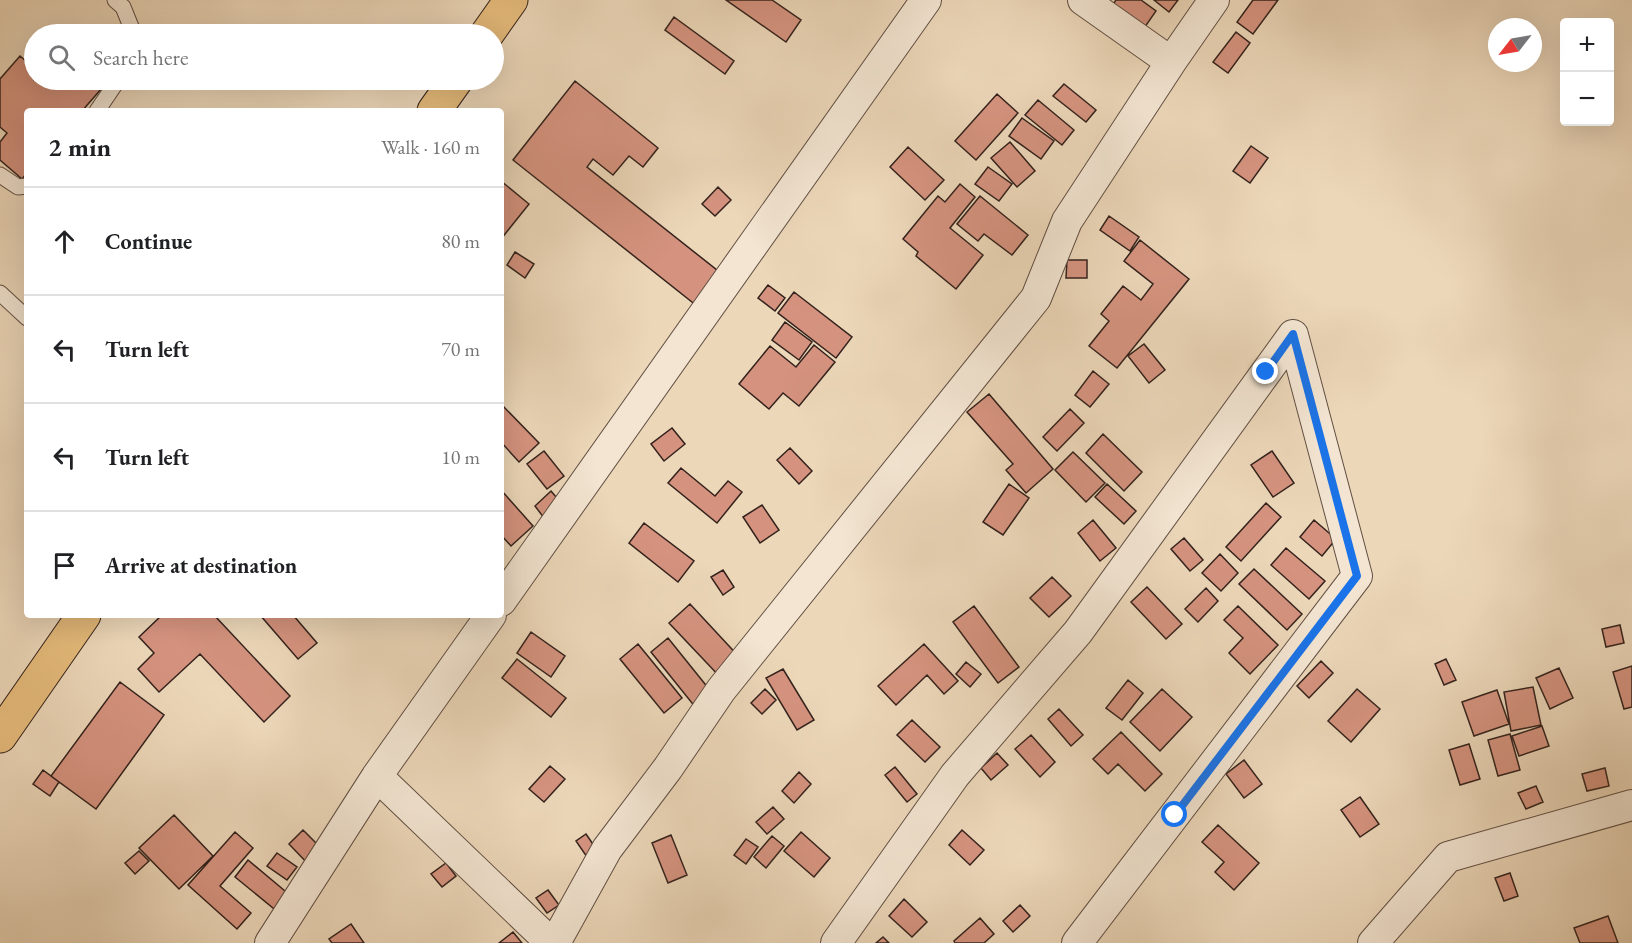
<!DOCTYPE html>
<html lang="en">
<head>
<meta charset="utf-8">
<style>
	body { margin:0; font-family:"EB Garamond",serif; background:#f2f2f2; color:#202124 }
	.controls { position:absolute; right:18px; top:18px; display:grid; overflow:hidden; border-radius:6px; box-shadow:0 6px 24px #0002 }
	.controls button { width:54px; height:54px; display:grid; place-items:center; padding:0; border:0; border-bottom:2px solid #e0e0e0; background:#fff; color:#202124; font:30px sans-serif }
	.compass { position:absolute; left:1488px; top:18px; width:54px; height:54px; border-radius:50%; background:#fff; box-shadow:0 6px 24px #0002; rotate:239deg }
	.stop { position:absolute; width:18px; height:18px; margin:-14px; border:4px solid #1a73e8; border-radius:50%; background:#fff }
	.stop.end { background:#1a73e8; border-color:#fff; box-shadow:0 2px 6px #0008 }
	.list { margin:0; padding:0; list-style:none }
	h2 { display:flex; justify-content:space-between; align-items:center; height:78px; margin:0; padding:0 24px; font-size:26px }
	h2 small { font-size:20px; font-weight:400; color:#757577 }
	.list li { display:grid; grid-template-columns:39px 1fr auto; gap:18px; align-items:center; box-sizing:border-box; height:108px; padding:0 24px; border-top:2px solid #e0e0e0 }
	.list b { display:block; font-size:22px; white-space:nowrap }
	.list em { font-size:20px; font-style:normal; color:#757577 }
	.icon { flex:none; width:33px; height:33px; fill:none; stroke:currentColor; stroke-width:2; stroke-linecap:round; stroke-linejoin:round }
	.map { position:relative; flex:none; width:1632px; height:943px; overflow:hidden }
	.search { position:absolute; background:#fff; box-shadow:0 6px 24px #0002; left:24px; top:24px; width:480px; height:66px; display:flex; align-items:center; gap:15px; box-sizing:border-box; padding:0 21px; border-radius:33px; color:#757577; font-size:22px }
	.panel { position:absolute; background:#fff; box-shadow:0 6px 24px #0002; left:24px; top:108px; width:480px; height:510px; border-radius:6px }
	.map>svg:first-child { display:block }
</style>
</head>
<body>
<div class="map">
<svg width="1632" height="943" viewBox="0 0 1632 943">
	<rect width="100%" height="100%" fill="#ecd7b9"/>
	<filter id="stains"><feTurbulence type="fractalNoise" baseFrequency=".00333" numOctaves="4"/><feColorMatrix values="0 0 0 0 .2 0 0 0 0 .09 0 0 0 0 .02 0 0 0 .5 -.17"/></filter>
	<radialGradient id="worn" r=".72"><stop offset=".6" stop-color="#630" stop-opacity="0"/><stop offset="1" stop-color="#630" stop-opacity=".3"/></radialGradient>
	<path fill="#d5937f" stroke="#33221c" stroke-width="1.5" d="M726,0H772L801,20L786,42Z
		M1116,0H1141L1156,11L1140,34L1108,11Z
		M1154,0H1178L1169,12Z
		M1253,0H1278L1253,34L1237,22Z
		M674,17L734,61L725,74L665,30Z
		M1236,32L1250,43L1228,73L1213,62Z
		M20,56L34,68V80H109L82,111H27V173L22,179L0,160V142L7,133L0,127V79Z
		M575,81L658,148L643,167L629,156L613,175L593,159L587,167L727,278L702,310L513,160Z
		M1064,84L1096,110L1086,122L1053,96Z
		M997,94L1018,113L976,160L955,141Z
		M1038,100L1074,130L1062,145L1025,115Z
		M1022,118L1054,141L1041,159L1009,136Z
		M1010,142L1035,171L1017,187L991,158Z
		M1251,146L1268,158L1250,183L1233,171Z
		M908,147L944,180L925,200L890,167Z
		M988,167L1012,184L999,201L975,184Z
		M501,181L529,204L501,239Z
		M960,184L975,197L950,228L983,255L956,289L916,256L918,252L903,239L938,196L945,202Z
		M718,187L731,200L715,216L702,204Z
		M980,196L1028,235L1012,255L984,234L978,241L957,224Z
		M1109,216L1139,237L1130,251L1100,230Z
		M1140,240L1189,279L1117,368L1089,346L1109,321L1101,314L1123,286L1141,300L1153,284L1124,261Z
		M515,252L534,264L525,278L507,265Z
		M1067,260H1087V278H1066Z
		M768,285L785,298L775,311L758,298Z
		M794,292L852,337L836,358L778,313Z
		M785,322L812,342L799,360L772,340Z
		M1144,344L1165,370L1149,383L1128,356Z
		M814,345L835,362L799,406L783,393L769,409L739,384L770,346L796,367Z
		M1093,371L1109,384L1090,407L1075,395Z
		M989,394L1053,469L1026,493L1006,470L1013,464L967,412Z
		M501,404L539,443L519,462L501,442Z
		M1070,409L1084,423L1057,451L1043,437Z
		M672,428L685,444L664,461L651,444Z
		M1103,434L1142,472L1124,491L1086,453Z
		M790,448L812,471L799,484L777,460Z
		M544,451L564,476L547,489L527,464Z
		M1272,451L1294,483L1273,497L1251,465Z
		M1073,452L1105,483L1086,502L1055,470Z
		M681,468L715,496L728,481L742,492L717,523L668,483Z
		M1009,484L1029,498L1003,535L983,522Z
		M1107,484L1136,511L1124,524L1095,497Z
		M501,490L533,526L511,546L501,535Z
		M551,491L561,503L544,518L535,506Z
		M1266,503L1281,517L1241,561L1226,547Z
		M762,505L779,530L760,543L743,517Z
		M1093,520L1116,548L1100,561L1078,533Z
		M1314,520L1336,539L1322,556L1300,537Z
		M644,523L694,561L678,582L629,543Z
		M1184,538L1203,560L1190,571L1171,549Z
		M1286,548L1325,581L1309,599L1271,565Z
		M1220,554L1238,573L1221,591L1202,573Z
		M1254,569L1302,614L1287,630L1239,584Z
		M723,570L734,587L723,595L711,577Z
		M1052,577L1071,596L1049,617L1030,598Z
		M1147,587L1182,624L1166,639L1131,602Z
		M1206,588L1218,601L1198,622L1185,609Z
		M690,604L742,660L722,679L669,623Z
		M974,606L1019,667L998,683L953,622Z
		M1238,606L1278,645L1250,674L1229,653L1243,638L1224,620Z
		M162,615H214L290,696L264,722L200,654L159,692L138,669L154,653L139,637Z
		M260,615H293L317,643L298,659Z
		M1620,625L1624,643L1606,647L1602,629Z
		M531,632L565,656L551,677L517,653Z
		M668,638L713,694L696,708L651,652Z
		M638,644L682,698L664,713L620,659Z
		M924,644L958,681L944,694L927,675L896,705L878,686Z
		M517,659L566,698L551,717L502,678Z
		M1446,659L1456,680L1444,685L1435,664Z
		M1321,661L1333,673L1309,698L1297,686Z
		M966,662L981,674L970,687L956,674Z
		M1632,666V707L1624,709L1613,672Z
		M1559,668L1573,698L1550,709L1536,678Z
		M783,669L814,720L797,730L766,678Z
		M1128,680L1143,693L1122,720L1106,708Z
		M120,682L164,715L96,809L51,776Z
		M1533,687L1541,725L1511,731L1504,692Z
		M765,689L776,700L762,714L751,703Z
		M1162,689L1192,717L1160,751L1130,722Z
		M1357,689L1380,709L1351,742L1328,721Z
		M1497,690L1509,724L1474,736L1462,702Z
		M1059,709L1083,735L1071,746L1048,719Z
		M912,720L940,747L925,762L897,735Z
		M1542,726L1549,746L1519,756L1512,736Z
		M1121,732L1162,774L1145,791L1118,764L1108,774L1093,759Z
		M1510,734L1520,770L1498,776L1488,740Z
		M1031,735L1055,762L1040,777L1015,749Z
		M1469,744L1480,779L1460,785L1449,750Z
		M997,753L1008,765L991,780L981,768Z
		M1244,760L1262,784L1244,798L1226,774Z
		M550,766L565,779L544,802L529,789Z
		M895,767L917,794L907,802L885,775Z
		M1605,768L1609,786L1587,791L1582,774Z
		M43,770L59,782L50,796L33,784Z
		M799,772L811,784L794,803L782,791Z
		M1536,786L1543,802L1526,809L1518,793Z
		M1360,797L1379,824L1360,837L1341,810Z
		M773,807L784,819L767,834L756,822Z
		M174,815L213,856L179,889L139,848Z
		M1218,825L1259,863L1234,890L1215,872L1224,862L1202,842Z
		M303,830L326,853L311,867L289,844Z
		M962,830L984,850L970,865L949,845Z
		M235,832L253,848L220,886L251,913L237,929L188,885Z
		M801,832L830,858L814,877L784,851Z
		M586,834L597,850L587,857L576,841Z
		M671,835L687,875L668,883L652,843Z
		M772,836L784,846L766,868L754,857Z
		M746,839L758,847L746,864L734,855Z
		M139,851L149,861L135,874L125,863Z
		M277,853L297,867L287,880L267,866Z
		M248,860L297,901L284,917L235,877Z
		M446,863L456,876L442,887L431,874Z
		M1510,873L1518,896L1504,901L1495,878Z
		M548,890L559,905L547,913L536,898Z
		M904,899L927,922L912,937L889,916Z
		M1020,905L1030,916L1013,932L1003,921Z
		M1608,916L1618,943H1580L1574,928Z
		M980,918L994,934L984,943H955L954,941Z
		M351,924L364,943H332L329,939Z
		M513,932L522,943H499Z
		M883,937L889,943H876Z"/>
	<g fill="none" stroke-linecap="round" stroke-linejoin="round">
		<defs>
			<path id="lane" d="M115,0L123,7L134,34
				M97,111L118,80
				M0,175L18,187L27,186
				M0,293L27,318"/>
			<path id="street" d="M1083,0L1171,62
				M501,601L926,0
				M377,776L551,943
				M270,943L377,776L491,615
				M555,943L607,849L668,768L721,690L1036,298L1067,221L1171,62L1214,0
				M836,943L955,775L1078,632L1293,335
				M1077,943L1357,576L1293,335
				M1373,943L1448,857L1632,805"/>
			<path id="primary" d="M487,34L511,0
				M434,111L456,80
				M0,736L84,615"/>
		</defs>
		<use href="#lane" stroke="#614f43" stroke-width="17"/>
		<use href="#street" stroke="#614f43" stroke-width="32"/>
		<use href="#primary" stroke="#33221c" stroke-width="35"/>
		<use href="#lane" stroke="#f3e5d2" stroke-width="15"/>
		<use href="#street" stroke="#f3e5d2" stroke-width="30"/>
		<use href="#primary" stroke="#e6bc7c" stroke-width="33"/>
	</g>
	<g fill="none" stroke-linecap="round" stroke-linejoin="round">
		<path stroke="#1a73e8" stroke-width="8" d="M1175,815L1357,576L1293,334L1266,372"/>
	</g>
	<rect width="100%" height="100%" filter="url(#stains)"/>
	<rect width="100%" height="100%" fill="url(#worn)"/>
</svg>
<div class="controls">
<button>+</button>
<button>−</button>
</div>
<svg class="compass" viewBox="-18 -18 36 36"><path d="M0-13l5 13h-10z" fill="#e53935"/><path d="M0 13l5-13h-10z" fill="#757577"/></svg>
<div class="stop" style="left:1175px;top:815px"></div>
<div class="stop end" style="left:1266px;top:372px"></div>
<div class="search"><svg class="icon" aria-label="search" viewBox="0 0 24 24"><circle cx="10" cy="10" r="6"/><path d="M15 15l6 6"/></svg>Search here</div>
<section class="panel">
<h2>2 min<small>Walk · 160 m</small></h2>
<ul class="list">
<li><svg class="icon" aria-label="ahead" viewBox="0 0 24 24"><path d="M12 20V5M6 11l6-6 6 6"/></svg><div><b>Continue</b></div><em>80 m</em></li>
<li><svg class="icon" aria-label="left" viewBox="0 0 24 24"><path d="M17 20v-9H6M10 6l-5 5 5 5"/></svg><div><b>Turn left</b></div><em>70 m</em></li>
<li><svg class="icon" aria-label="left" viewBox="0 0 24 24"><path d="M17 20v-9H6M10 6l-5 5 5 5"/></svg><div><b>Turn left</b></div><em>10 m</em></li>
<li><svg class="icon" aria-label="arrive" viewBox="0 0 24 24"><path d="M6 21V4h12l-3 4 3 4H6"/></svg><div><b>Arrive at destination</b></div></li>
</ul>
</section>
</div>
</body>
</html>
